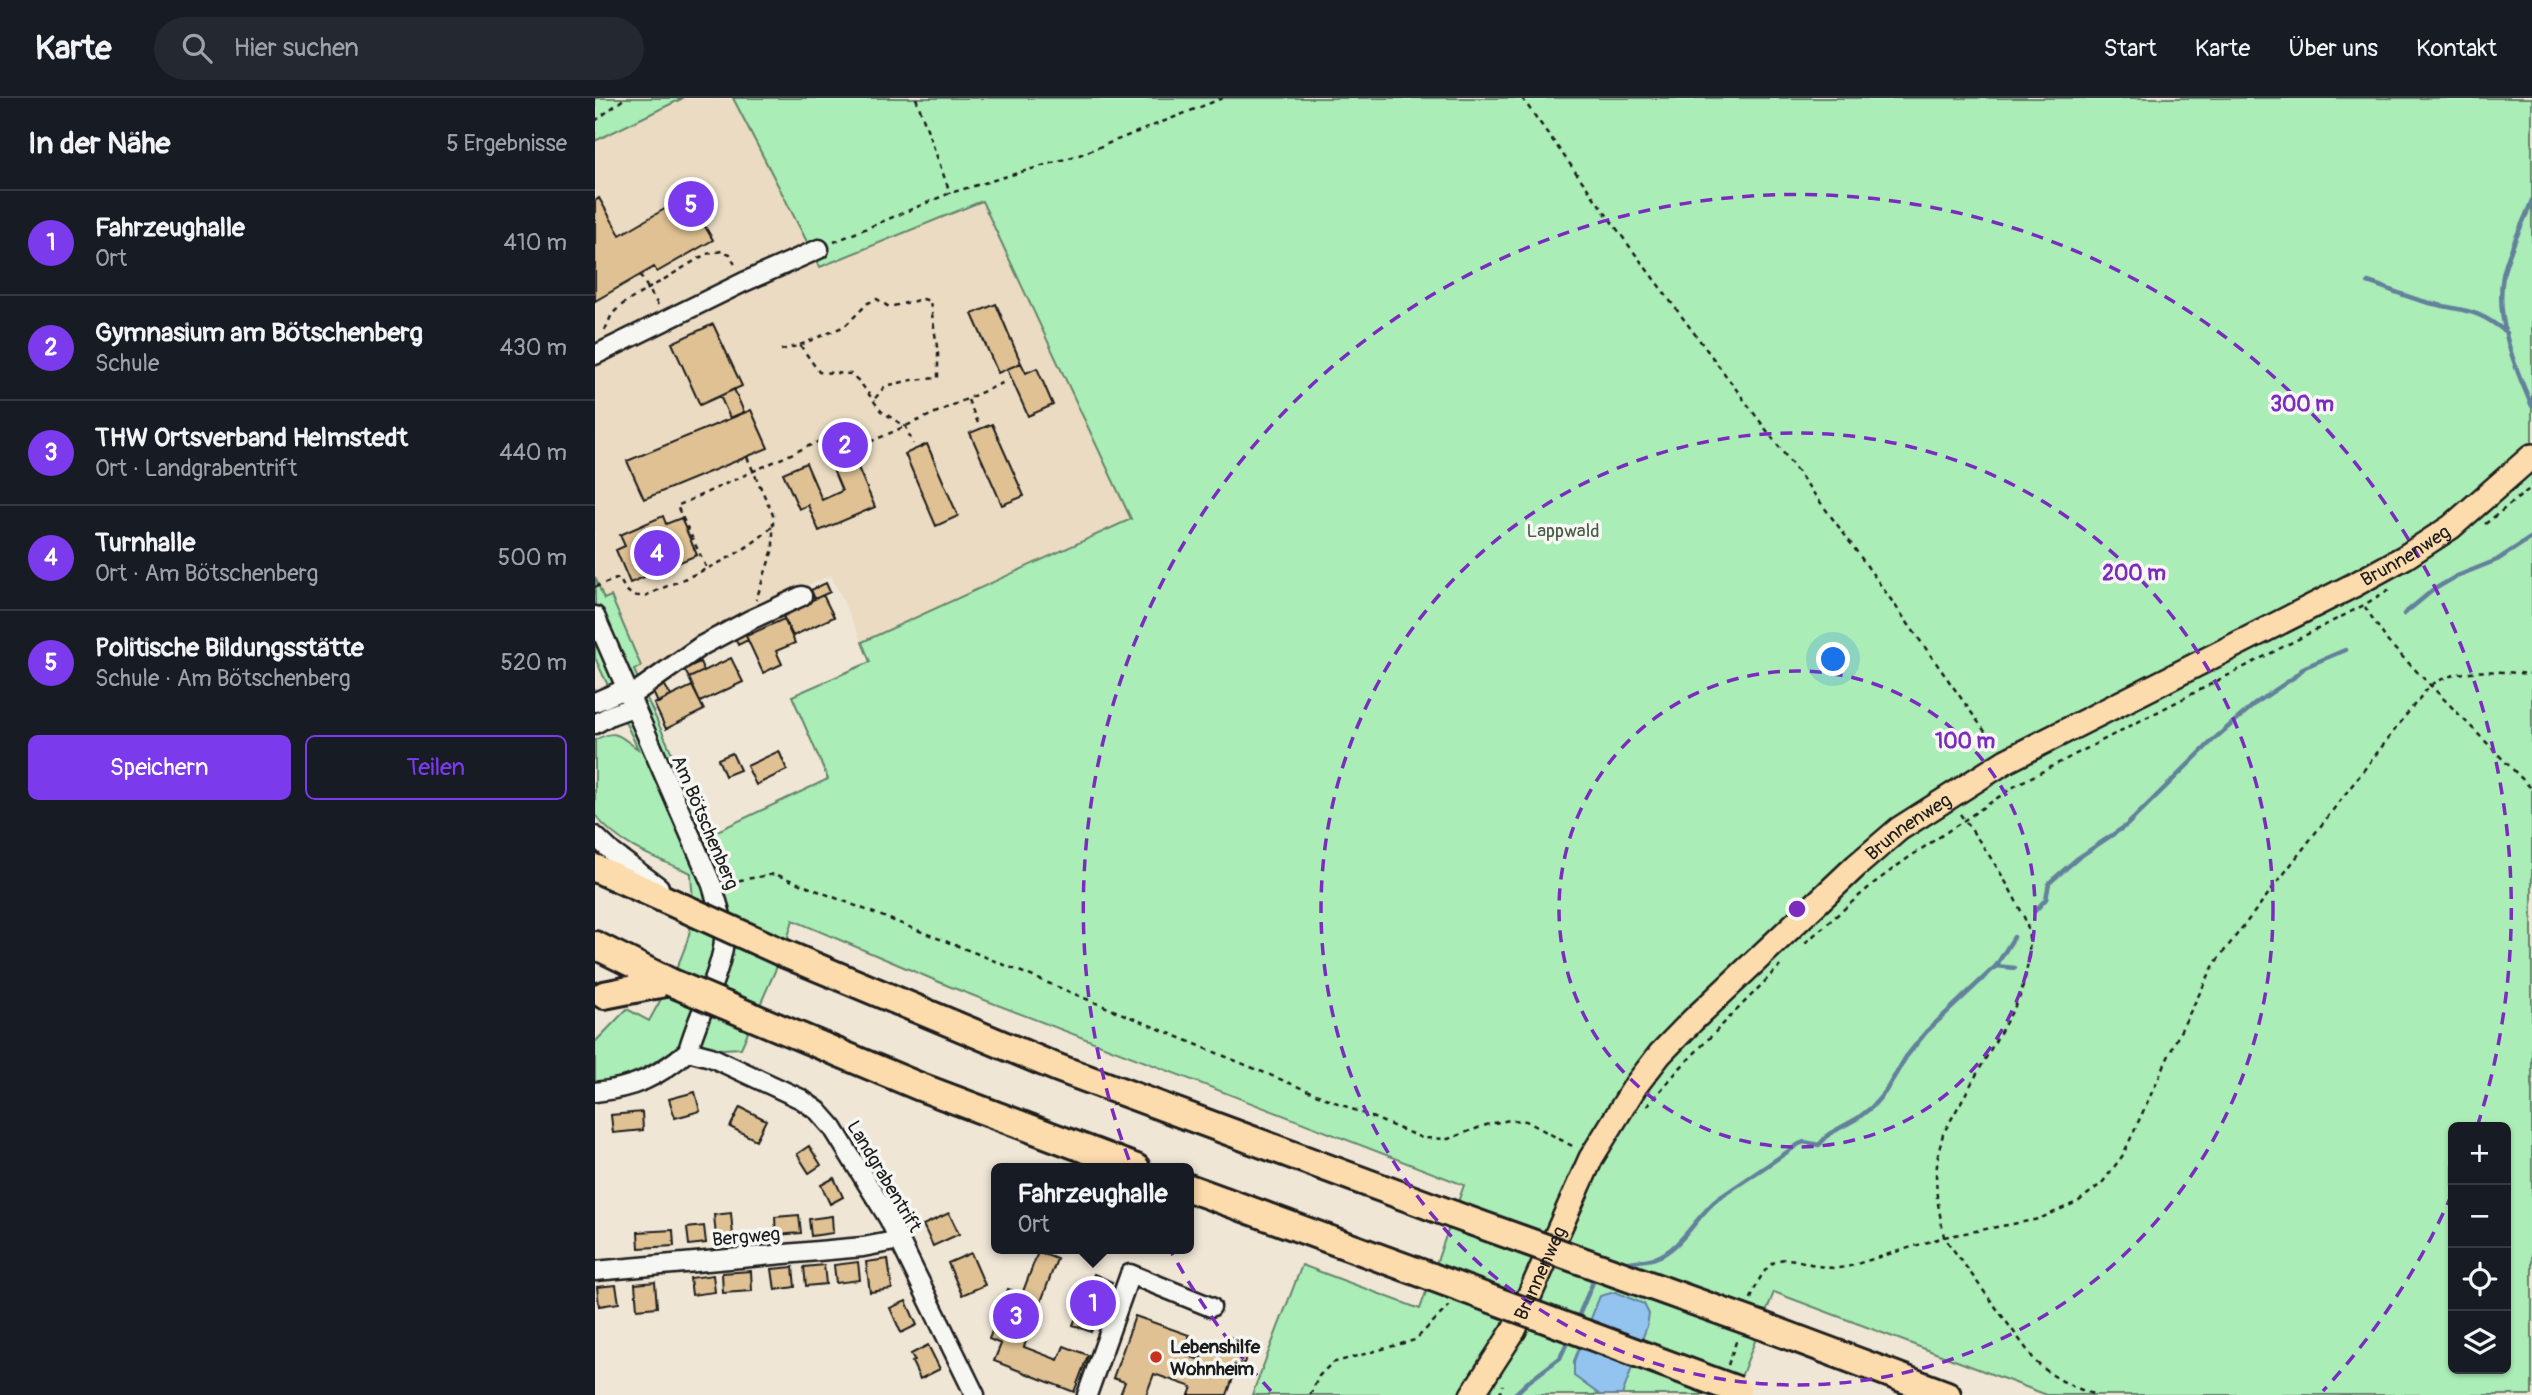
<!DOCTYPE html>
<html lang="de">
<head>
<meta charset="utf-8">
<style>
	body { margin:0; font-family:Pangolin,sans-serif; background:#242831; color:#f1f3f6 }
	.controls { position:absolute; right:21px; bottom:21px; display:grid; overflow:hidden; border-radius:10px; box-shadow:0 2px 5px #0004 }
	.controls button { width:63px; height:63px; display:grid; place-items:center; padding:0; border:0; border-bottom:2px solid #363941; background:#171b24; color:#f1f3f6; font:35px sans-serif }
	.you { position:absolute; left:1239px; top:562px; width:24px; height:24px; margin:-18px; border:5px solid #fff; border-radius:50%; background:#1a73e8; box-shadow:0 0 0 10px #1a73e833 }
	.badge { display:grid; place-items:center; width:46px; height:46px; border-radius:50%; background:#7c3aed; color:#fff; font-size:23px; font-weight:700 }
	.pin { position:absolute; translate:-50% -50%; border:4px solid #fff; box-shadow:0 2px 7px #0006 }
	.popup { position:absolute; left:396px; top:1065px; width:203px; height:91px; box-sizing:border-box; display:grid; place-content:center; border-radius:10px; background:#171b24; filter:drop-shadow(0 2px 5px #0005); font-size:23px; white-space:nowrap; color:#9ea1a6 }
	.popup b { font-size:26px; color:#f1f3f6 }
	.popup::after { content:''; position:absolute; left:50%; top:100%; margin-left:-14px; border:14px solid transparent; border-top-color:#171b24 }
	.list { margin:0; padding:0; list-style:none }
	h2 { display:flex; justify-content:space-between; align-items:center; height:91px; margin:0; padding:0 28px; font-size:30px }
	h2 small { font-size:23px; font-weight:400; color:#9ea1a6 }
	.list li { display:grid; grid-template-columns:46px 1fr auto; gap:21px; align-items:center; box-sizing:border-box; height:105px; padding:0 28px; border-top:2px solid #363941 }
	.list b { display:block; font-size:26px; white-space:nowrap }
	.list p { margin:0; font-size:23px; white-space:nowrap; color:#9ea1a6 }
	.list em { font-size:23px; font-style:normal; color:#9ea1a6 }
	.actions { display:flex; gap:14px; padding:21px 28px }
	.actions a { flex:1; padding:16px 0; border:2px solid #7c3aed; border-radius:10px; text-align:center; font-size:24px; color:#7c3aed }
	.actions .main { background:#7c3aed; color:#fff }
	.icon { flex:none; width:38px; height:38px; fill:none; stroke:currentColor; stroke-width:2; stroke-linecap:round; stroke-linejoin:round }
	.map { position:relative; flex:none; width:1937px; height:1297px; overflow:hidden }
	header { display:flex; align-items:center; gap:42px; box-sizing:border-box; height:98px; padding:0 35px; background:#171b24; border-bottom:2px solid #363941 }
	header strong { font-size:33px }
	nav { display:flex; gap:38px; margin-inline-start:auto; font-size:24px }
	.search { width:490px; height:63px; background:#242831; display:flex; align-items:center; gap:18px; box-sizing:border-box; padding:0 24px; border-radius:38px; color:#9ea1a6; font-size:26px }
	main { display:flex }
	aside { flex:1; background:#171b24 }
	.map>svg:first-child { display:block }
</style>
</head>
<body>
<header>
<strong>Karte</strong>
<div class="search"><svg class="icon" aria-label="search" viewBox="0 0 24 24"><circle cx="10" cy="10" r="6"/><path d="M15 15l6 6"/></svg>Hier suchen</div>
<nav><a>Start</a><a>Karte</a><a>Über uns</a><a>Kontakt</a></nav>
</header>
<main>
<aside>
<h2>In der Nähe<small>5 Ergebnisse</small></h2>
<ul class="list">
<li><span class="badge">1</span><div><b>Fahrzeughalle</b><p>Ort</p></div><em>410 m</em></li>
<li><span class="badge">2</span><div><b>Gymnasium am Bötschenberg</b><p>Schule</p></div><em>430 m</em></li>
<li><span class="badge">3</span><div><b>THW Ortsverband Helmstedt</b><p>Ort · Landgrabentrift</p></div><em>440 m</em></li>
<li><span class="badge">4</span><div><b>Turnhalle</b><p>Ort · Am Bötschenberg</p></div><em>500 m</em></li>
<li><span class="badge">5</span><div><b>Politische Bildungsstätte</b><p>Schule · Am Bötschenberg</p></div><em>520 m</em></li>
</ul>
<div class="actions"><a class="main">Speichern</a><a>Teilen</a></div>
</aside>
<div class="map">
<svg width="1937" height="1297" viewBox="0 0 1937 1297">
	<rect width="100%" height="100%" fill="#efe6d6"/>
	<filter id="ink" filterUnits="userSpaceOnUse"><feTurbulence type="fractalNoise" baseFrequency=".0143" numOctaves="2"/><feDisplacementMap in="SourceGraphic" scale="14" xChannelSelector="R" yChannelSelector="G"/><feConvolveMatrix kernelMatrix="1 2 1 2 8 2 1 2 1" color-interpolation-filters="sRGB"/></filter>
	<g filter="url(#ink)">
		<path fill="#eadbc2" d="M88,0H138L225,169L386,102L536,422L267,544L236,477L141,519L84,556L42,577L39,571L46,568L16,499L9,501L0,479V43Z"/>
		<path fill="#aaedb7" stroke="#63846a" stroke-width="2" fill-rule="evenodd" d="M0,0H88L0,43Z
			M138,0H1937V1297H1452L1179,1194L1139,1297H657L707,1167L825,1211L869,1087L356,889L198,822L188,855L146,950L127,951L88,945C60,965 35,981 0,985V944L32,911L54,923C71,892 96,849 98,813C99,800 96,787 96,775C61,760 24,748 0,717V642C23,629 25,640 43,651L0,560V479L9,501L16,498L46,568L39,572L114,737L233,681L197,598L275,564L267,544L536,421L387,103L225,169ZM1858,1029H1911V1271H1858Z"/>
		<path fill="#93c4ef" stroke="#63819b" stroke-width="2" d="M1020,1194L1049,1206L1054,1216L1052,1228L1027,1297H1005L979,1278V1263L1005,1198Z"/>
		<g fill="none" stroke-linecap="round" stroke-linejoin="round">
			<path stroke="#63819b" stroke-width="4.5" d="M1937,102C1928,127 1913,152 1908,178C1900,221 1920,270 1937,308
				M1773,184C1792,190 1811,199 1831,204C1868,214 1879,208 1912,235
				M1809,516L1838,492L1862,478L1902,462L1937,439
				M1440,813L1451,801L1454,785L1483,760L1532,727L1618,642L1661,605L1698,580L1710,569L1750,552
				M1401,868L1420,870
				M1027,1165C1038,1163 1049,1163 1060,1160C1088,1150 1101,1117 1124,1100L1204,1046L1209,1044L1224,1047L1234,1036L1263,1020L1277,1009L1290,994L1311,959L1331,934L1401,868L1419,839
				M981,1224L1001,1177
				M919,1297L933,1284L965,1260L975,1238"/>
		</g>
		<path fill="#dfc193" stroke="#1c1c1c" stroke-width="2" d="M92,98L118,142L62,174L59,169L0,203V103L4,100L25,137Z
			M401,206L426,265L403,275L377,216Z
			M118,226L147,288L105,307L77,245Z
			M426,265L431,275L442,270L458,307L433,318L412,271Z
			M139,291L149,314L135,320L125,298Z
			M156,312L173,350L49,401L32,363Z
			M397,326L429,398L407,407L375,335Z
			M332,346L363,418L341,428L310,356Z
			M258,358L280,409L224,433L213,407L204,411L188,375L211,365L227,402L247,393L236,367Z
			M68,418L71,426L86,420L102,457L35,485L21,452L30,448L25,437Z
			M231,485L235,494L220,501L216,492Z
			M228,497L239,519L198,538L187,516Z
			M189,521L200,545L181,553L187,566L168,575L151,538Z
			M152,528L156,536L151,538L153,542L143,547L138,535Z
			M136,560L148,584L105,604L94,580Z
			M105,564L109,573L94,580L89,571Z
			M69,586L76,598L63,605L57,592Z
			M97,588L109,612L71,631L59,606Z
			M184,653L192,672L161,687L152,668Z
			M137,655L145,672L130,678L123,661Z
			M100,994L105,1013L80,1020L74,1001Z
			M145,1009L171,1022L161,1042L135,1029Z
			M47,1014L48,1032L18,1035L16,1017Z
			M214,1048L226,1067L214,1075L202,1056Z
			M239,1080L248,1099L235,1106L226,1087Z
			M136,1115L138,1138L121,1139L119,1117Z
			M354,1115L364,1136L338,1148L328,1127Z
			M204,1117L206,1135L181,1137L180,1119Z
			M237,1118L238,1135L216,1138L214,1121Z
			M109,1128L111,1145L94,1147L92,1130Z
			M78,1132L79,1148L44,1150L43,1134Z
			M443,1154L462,1161L429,1249L463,1262L469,1248L493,1257L479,1294L399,1263L406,1246L394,1241L413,1191L427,1196Z
			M376,1155L390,1187L367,1197L353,1165Z
			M293,1161L297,1191L275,1194L271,1164Z
			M263,1164L265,1182L241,1185L239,1167Z
			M229,1167L231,1186L211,1188L209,1169Z
			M198,1169L200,1189L180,1192L177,1171Z
			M156,1173L157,1193L128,1195L127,1175Z
			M499,1176L517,1184L496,1234L478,1227Z
			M118,1177L120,1194L97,1197L95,1180Z
			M60,1184L62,1209L42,1211L40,1186Z
			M21,1187L24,1205L4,1208L2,1189Z
			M311,1203L322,1227L306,1235L295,1210Z
			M540,1218L594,1237L587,1256L605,1262L610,1249L628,1255L634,1239L656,1246L649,1265L643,1266L632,1297H594L597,1289L559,1276L551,1297H525L530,1284L518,1280Z
			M333,1247L345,1271L325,1281L317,1264L320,1263L316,1256Z"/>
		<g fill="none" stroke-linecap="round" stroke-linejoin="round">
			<defs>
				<path id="minor" d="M0,257L149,184L224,151
					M0,518L117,787C122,805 129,821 129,840C129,868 101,922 93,953
					M34,599L106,548L155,522L207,498
					M0,604L30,591
					M0,626L16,617L38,609
					M0,738L18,755L64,789
					M93,953L116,959L206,1001L223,1013L238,1030L294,1121L380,1297
					M0,994C39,990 63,979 93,953
					M0,1173L268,1149L305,1142
					M492,1297L535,1176L616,1209"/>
				<g id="major">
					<path id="s1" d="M877,1297L919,1232L996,1060L1041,987L1065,956L1098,922L1261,768L1304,731L1411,663L1759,487L1810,459L1856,429L1937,358"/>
				</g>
				<path id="highway" d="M0,770L98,814
					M0,847L75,884
					M188,855L463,970L859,1117
					M9,897L75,884
					M158,919L323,988L541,1070
					M594,1090L837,1179
					M1165,1227L1352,1297"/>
			</defs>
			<use href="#minor" stroke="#1c1c1c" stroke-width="23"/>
			<use href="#major" stroke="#1c1c1c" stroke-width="28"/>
			<use href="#highway" stroke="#1c1c1c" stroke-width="32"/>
			<path stroke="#1c1c1c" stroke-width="2.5" stroke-dasharray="5 5" stroke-linecap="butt" d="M321,0L355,95
				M927,0L1032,145L1252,440L1401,649
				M0,23L30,0
				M239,144L355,95L484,57L628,0
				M45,177L63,207
				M10,232L17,216L28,206L111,156L127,153L135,156L141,169
				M205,247L250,228L273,205L282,201L294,209L328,201L335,203L343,255V280L317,282L290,288L278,303
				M186,252L205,247L224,274L256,276L265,284L286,313L311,329L318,346
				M373,302L383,325
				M152,359L178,417V451L161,502
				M1890,426L1937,389
				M111,469L82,408L229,341L239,360L412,283
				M0,489L24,480C31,493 34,499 50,498C93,478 143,462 178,428
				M1770,509L1793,544L1937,691
				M1365,716C1386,745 1407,774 1423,807C1426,813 1430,820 1432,827C1438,850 1431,879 1424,901L1348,1036L1343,1057L1341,1077L1342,1100L1349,1139L1441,1264C1460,1281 1477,1289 1501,1297
				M134,784L180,776L383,856L827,1040L853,1041L894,1026L915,1022L931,1023L981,1050
				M1210,845L1279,785L1313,760L1423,686L1769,507L1798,489
				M1052,1008L1085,970L1185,868
				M1156,1201C1181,1130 1206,1177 1252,1169L1349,1139L1444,1121L1484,1103L1507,1085L1528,1057L1582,940L1620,865L1819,607C1825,600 1831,591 1838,586C1866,568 1905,574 1937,576
				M1133,1267L1142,1241
				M715,1297L724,1278L737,1265L820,1242L854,1208
				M904,1297L908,1287"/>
			<use href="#minor" stroke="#f6f6f2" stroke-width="18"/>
			<use href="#major" stroke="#fcdcac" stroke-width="23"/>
			<use href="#highway" stroke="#fcdcac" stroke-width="26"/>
			<defs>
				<path id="highway-bridge" d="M98,814L188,855
					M75,884L158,919
					M859,1117L1165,1227
					M837,1179L1142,1292"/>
			</defs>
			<use href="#highway-bridge" stroke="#1c1c1c" stroke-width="32" stroke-linecap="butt"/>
			<use href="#highway-bridge" stroke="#fcdcac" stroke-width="26"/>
		</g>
	</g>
	<g fill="none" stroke="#7b2cbf" stroke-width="3.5" stroke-dasharray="12 9">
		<circle cx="1202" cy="811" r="238"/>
		<circle cx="1202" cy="811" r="476"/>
		<path d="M1857 1096A714 714 0 0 1 1728 1293M676 1293A714 714 0 1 1 1883 1026"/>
	</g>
	<circle fill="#c8321e" stroke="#f6f6f2" stroke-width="2.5" cx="561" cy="1259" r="7"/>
	<g text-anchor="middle" stroke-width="7" stroke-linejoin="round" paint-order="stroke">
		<g font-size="19" fill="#475b4a" stroke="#f6f6f2">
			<text x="968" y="439">Lappwald</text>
		</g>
		<g font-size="19" fill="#1c1c1c" stroke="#f6f6f2">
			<text dy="7" stroke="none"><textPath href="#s1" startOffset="1295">Brunnenweg</textPath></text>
			<text transform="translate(111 724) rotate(67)" y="7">Am Bötschenberg</text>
			<text dy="7" stroke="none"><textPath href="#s1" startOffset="728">Brunnenweg</textPath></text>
			<text transform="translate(290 1078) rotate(59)" y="7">Landgrabentrift</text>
			<text transform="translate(151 1138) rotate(-5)" y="7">Bergweg</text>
			<text dy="7" stroke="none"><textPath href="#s1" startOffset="140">Brunnenweg</textPath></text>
		</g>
		<g font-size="19" font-weight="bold" fill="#1c1c1c" stroke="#f6f6f2" text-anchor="start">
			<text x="575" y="1255">Lebenshilfe<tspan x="575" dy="22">Wohnheim</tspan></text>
		</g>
	</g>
	<circle cx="1202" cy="811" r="10" fill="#7b2cbf" stroke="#f6f6f2" stroke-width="3.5"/>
	<g font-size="21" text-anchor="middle" font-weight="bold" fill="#7b2cbf" stroke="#f6f6f2" stroke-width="7" stroke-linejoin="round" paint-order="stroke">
		<text x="1707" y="313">300 m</text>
		<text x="1539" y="482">200 m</text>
		<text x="1370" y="650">100 m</text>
	</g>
</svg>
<div class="controls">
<button>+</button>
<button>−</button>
<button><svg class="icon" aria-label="locate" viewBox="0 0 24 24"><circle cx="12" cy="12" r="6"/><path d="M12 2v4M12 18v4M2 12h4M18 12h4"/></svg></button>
<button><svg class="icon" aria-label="layers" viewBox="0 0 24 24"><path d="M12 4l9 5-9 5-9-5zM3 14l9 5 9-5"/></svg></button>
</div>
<div class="you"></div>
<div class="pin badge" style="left:498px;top:1205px">1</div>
<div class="popup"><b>Fahrzeughalle</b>Ort</div>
<div class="pin badge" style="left:250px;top:347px">2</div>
<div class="pin badge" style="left:421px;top:1218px">3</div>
<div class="pin badge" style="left:62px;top:455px">4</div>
<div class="pin badge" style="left:96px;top:106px">5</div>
</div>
</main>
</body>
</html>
